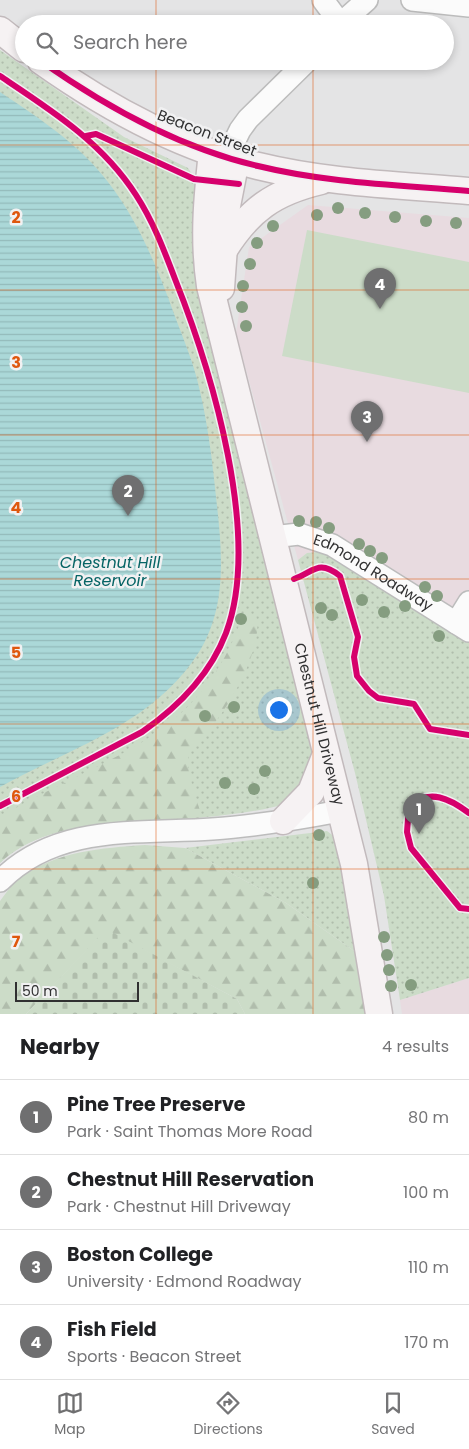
<!DOCTYPE html>
<html lang="en">
<head>
<meta charset="utf-8">
<style>
	body { margin:0; font-family:Poppins,sans-serif; background:#f2f2f2; color:#202124 }
	.scale { position:absolute; left:15px; bottom:12px; width:124px; box-sizing:border-box; padding-left:5px; border:2px solid #303031; border-top:0; font-size:14px; line-height:18px; white-space:nowrap; color:#303031; -webkit-text-stroke:4px #f1f1f2; paint-order:stroke }
	.you { position:absolute; left:278px; top:709px; width:18px; height:18px; margin:-12px; border:4px solid #fff; border-radius:50%; background:#1a73e8; box-shadow:0 0 0 8px #1a73e833 }
	.badge { display:grid; place-items:center; width:32px; height:32px; border-radius:50%; background:#6f6f70; color:#fff; font-size:16px; font-weight:700 }
	.pin { position:absolute; translate:-50% -41px; filter:drop-shadow(0 1px 2px #0008) }
	.pin::after { content:''; position:absolute; top:26px; width:18px; height:15px; background:inherit; clip-path:polygon(0 0,100% 0,50% 100%) }
	.list { margin:0; padding:0; list-style:none }
	h2 { display:flex; justify-content:space-between; align-items:center; height:65px; margin:0; padding:0 20px; font-size:21px }
	h2 small { font-size:16px; font-weight:400; color:#757577 }
	.list li { display:grid; grid-template-columns:32px 1fr auto; gap:15px; align-items:center; box-sizing:border-box; height:75px; padding:0 20px; border-top:1px solid #e0e0e0 }
	.list b { display:block; font-size:19px; white-space:nowrap }
	.list p { margin:0; font-size:16px; white-space:nowrap; color:#757577 }
	.list em { font-size:16px; font-style:normal; color:#757577 }
	.icon { flex:none; width:28px; height:28px; fill:none; stroke:currentColor; stroke-width:2; stroke-linecap:round; stroke-linejoin:round }
	.map { position:relative; flex:none; width:469px; height:1014px; overflow:hidden }
	.search { position:absolute; background:#fff; box-shadow:0 2px 8px #0003; left:15px; right:15px; top:15px; height:55px; display:flex; align-items:center; gap:12px; box-sizing:border-box; padding:0 18px; border-radius:28px; color:#757577; font-size:19px }
	.sheet { height:365px; background:#fff }
	nav { display:flex; justify-content:space-around; align-items:center; box-sizing:border-box; height:70px; border-top:1px solid #e0e0e0; background:#fff; font-size:14px; color:#757577 }
	nav a { display:grid; justify-items:center; gap:2px }
	nav .on { color:#6f6f70 }
	.map>svg:first-child { display:block }
</style>
</head>
<body>
<div class="map">
<svg width="469" height="1014" viewBox="0 0 469 1014">
	<defs>
		<pattern id="grass-dots" width="8" height="8" patternUnits="userSpaceOnUse" patternTransform="scale(1.25)"><rect width="8" height="8" fill="#ccdcc8"/><path d="M2 2h.1M6 6h.1" fill="none" stroke="#b0bdac" stroke-width="1.8" stroke-linecap="round"/></pattern>
		<pattern id="forest-firs" width="22" height="20" patternUnits="userSpaceOnUse" patternTransform="scale(1.25)"><rect width="22" height="20" fill="#ccdcc8"/><path d="M5 1l3.5 6h-7zM16 11l3.5 6h-7z" fill="#b0bdac"/></pattern>
		<pattern id="cemetery-stones" width="16" height="16" patternUnits="userSpaceOnUse" patternTransform="scale(1.25)"><rect width="16" height="16" fill="#ccdcc8"/><path d="M2 7V4a2 2 0 0 1 4 0v3zM10 15v-3a2 2 0 0 1 4 0v3z" fill="#b0bdac"/></pattern>
		<pattern id="water-rules" width="6" height="5" patternUnits="userSpaceOnUse" patternTransform="scale(1.25)"><rect width="6" height="5" fill="#abd8d8"/><path d="M0 2.5h6" fill="none" stroke="#93baba"/></pattern>
	</defs>
	<rect width="100%" height="100%" fill="#e4e4e5"/>
	<path fill="#e8dbe0" d="M308,205L469,218V642L330,555L317,552L307,553L298,560L236,333L249,247Z
		M469,978V1014H402L400,1000Z"/>
	<path fill="url(#grass-dots)" d="M0,50L124,137L188,168L196,180L313,753L293,802C245,816 196,818 146,822C95,826 40,825 0,863Z
		M317,552L330,555L469,642V978L400,1000L384,896L355,773L298,560L307,553Z
		M327,831L336,838L357,953L286,903L185,848Z"/>
	<path fill="url(#forest-firs)" d="M244,612L256,616C264,646 232,701 214,724C205,736 189,744 188,761C187,772 198,804 202,817C138,823 49,816 0,863V817C105,754 200,744 244,612Z
		M145,845L185,848L286,903L357,953L365,1014H245L237,999L106,930L26,1014H0V901C6,893 13,883 20,878C56,851 102,848 145,845Z"/>
	<path fill="url(#cemetery-stones)" d="M106,929L237,999L245,1014H26Z"/>
	<path fill="#ccdcc8" d="M307,230L469,262V393L282,356Z"/>
	<path fill="url(#water-rules)" d="M0,92C39,118 79,144 108,182C136,218 153,258 169,300C178,326 190,353 197,379C207,418 212,457 216,497C222,550 228,605 199,652C154,724 70,748 0,787Z"/>
	<g fill="none" stroke-linecap="round" stroke-linejoin="round">
		<defs>
			<g id="minor">
				<path d="M323,0L340,23"/>
				<path d="M412,0L469,6"/>
				<path d="M340,24L367,0"/>
				<path d="M227,157L240,130L248,119L307,61"/>
				<path id="s1" d="M272,537L299,534L332,545L469,631"/>
				<path d="M456,623L469,602"/>
				<path d="M0,881C57,823 139,834 212,829C255,826 298,819 340,811"/>
			</g>
			<g id="major">
				<path d="M0,30L24,49"/>
				<path d="M41,61C106,107 180,148 258,166C327,183 399,185 469,191"/>
				<path id="s2" d="M212,152C207,198 203,240 210,286L354,864L379,1014"/>
				<path d="M224,250C249,210 274,192 321,181"/>
				<path d="M221,288L227,206L236,160"/>
				<path d="M283,821L311,792L326,754"/>
			</g>
		</defs>
		<use href="#minor" stroke="#bcbcbc" stroke-width="24"/>
		<use href="#major" stroke="#c2babc" stroke-width="29"/>
		<use href="#minor" stroke="#fbfbfb" stroke-width="21"/>
		<use href="#major" stroke="#f6f2f3" stroke-width="26"/>
		<defs>
			<path id="cycleway" d="M41,61C106,107 180,148 258,166C327,183 399,185 469,191
				M0,76C51,110 102,142 136,195C153,221 164,250 175,279C212,372 262,537 226,633C210,675 178,707 142,732L0,806
				M86,136L96,134L194,179L239,184
				M294,579C314,572 318,559 340,576L358,637L354,657L357,676L369,691L378,698L414,704L430,729L469,735
				M469,813C450,799 430,788 409,806L407,832L411,848L460,908L469,909"/>
		</defs>
		<use href="#cycleway" stroke="#f1f1f2" stroke-width="9"/>
		<use href="#cycleway" stroke="#d6006c" stroke-width="6"/>
	</g>
	<g fill="#859d80">
		<circle cx="338" cy="208" r="6"/>
		<circle cx="365" cy="213" r="6"/>
		<circle cx="317" cy="215" r="6"/>
		<circle cx="395" cy="217" r="6"/>
		<circle cx="426" cy="221" r="6"/>
		<circle cx="456" cy="223" r="6"/>
		<circle cx="273" cy="226" r="6"/>
		<circle cx="257" cy="243" r="6"/>
		<circle cx="250" cy="264" r="6"/>
		<circle cx="243" cy="286" r="6"/>
		<circle cx="242" cy="307" r="6"/>
		<circle cx="246" cy="326" r="6"/>
		<circle cx="299" cy="521" r="6"/>
		<circle cx="316" cy="522" r="6"/>
		<circle cx="329" cy="528" r="6"/>
		<circle cx="359" cy="544" r="6"/>
		<circle cx="370" cy="551" r="6"/>
		<circle cx="382" cy="558" r="6"/>
		<circle cx="425" cy="587" r="6"/>
		<circle cx="437" cy="596" r="6"/>
		<circle cx="362" cy="600" r="6"/>
		<circle cx="405" cy="606" r="6"/>
		<circle cx="321" cy="608" r="6"/>
		<circle cx="384" cy="612" r="6"/>
		<circle cx="332" cy="615" r="6"/>
		<circle cx="241" cy="619" r="6"/>
		<circle cx="439" cy="636" r="6"/>
		<circle cx="234" cy="707" r="6"/>
		<circle cx="205" cy="716" r="6"/>
		<circle cx="265" cy="771" r="6"/>
		<circle cx="225" cy="783" r="6"/>
		<circle cx="254" cy="789" r="6"/>
		<circle cx="319" cy="835" r="6"/>
		<circle cx="313" cy="883" r="6"/>
		<circle cx="384" cy="937" r="6"/>
		<circle cx="387" cy="955" r="6"/>
		<circle cx="389" cy="970" r="6"/>
		<circle cx="411" cy="985" r="6"/>
		<circle cx="391" cy="986" r="6"/>
	</g>
	<path fill="none" stroke="#df570e" stroke-width="1" stroke-opacity="0.55" d="M156,0V24M313,0V24M156,61V1014M313,61V1014M0,145H469M0,290H469M0,435H469M0,579H469M0,724H469M0,869H469"/>
	<g text-anchor="middle" stroke-width="5" stroke-linejoin="round" paint-order="stroke">
		<g font-size="15" fill="#303031" stroke="#f1f1f2">
			<text transform="translate(207 133) rotate(21)" y="5">Beacon Street</text>
			<text dy="5" stroke="none"><textPath href="#s1" startOffset="111">Edmond Roadway</textPath></text>
			<text dy="5" stroke="none"><textPath href="#s2" startOffset="586">Chestnut Hill Driveway</textPath></text>
		</g>
		<g font-size="16" font-style="italic" fill="#066465" stroke="#f1f1f2">
			<text x="110" y="568">Chestnut Hill<tspan x="110" dy="18">Reservoir</tspan></text>
		</g>
	</g>
	<g font-size="16" text-anchor="middle" font-weight="bold" fill="#df570e" stroke="#f1f1f2" stroke-width="5" stroke-linejoin="round" paint-order="stroke">
		<text x="16" y="223">2</text>
		<text x="16" y="368">3</text>
		<text x="16" y="513">4</text>
		<text x="16" y="658">5</text>
		<text x="16" y="802">6</text>
		<text x="16" y="947">7</text>
	</g>
</svg>
<div class="scale">50 m</div>
<div class="you"></div>
<div class="pin badge" style="left:419px;top:834px">1</div>
<div class="pin badge" style="left:128px;top:516px">2</div>
<div class="pin badge" style="left:367px;top:442px">3</div>
<div class="pin badge" style="left:380px;top:309px">4</div>
<div class="search"><svg class="icon" aria-label="search" viewBox="0 0 24 24"><circle cx="10" cy="10" r="6"/><path d="M15 15l6 6"/></svg>Search here</div>
</div>
<section class="sheet">
<h2>Nearby<small>4 results</small></h2>
<ul class="list">
<li><span class="badge">1</span><div><b>Pine Tree Preserve</b><p>Park · Saint Thomas More Road</p></div><em>80 m</em></li>
<li><span class="badge">2</span><div><b>Chestnut Hill Reservation</b><p>Park · Chestnut Hill Driveway</p></div><em>100 m</em></li>
<li><span class="badge">3</span><div><b>Boston College</b><p>University · Edmond Roadway</p></div><em>110 m</em></li>
<li><span class="badge">4</span><div><b>Fish Field</b><p>Sports · Beacon Street</p></div><em>170 m</em></li>
</ul>
</section>
<nav>
<a class="on"><svg class="icon" aria-label="map" viewBox="0 0 24 24"><path d="M3 6l6-2 6 2 6-2v14l-6 2-6-2-6 2zM9 4v14M15 6v14"/></svg>Map</a>
<a><svg class="icon" aria-label="directions" viewBox="0 0 24 24"><path d="M12 3l9 9-9 9-9-9zM9 14v-3h6M13 9l2 2-2 2"/></svg>Directions</a>
<a><svg class="icon" aria-label="saved" viewBox="0 0 24 24"><path d="M7 4h10v16l-5-4-5 4z"/></svg>Saved</a>
</nav>
</body>
</html>
